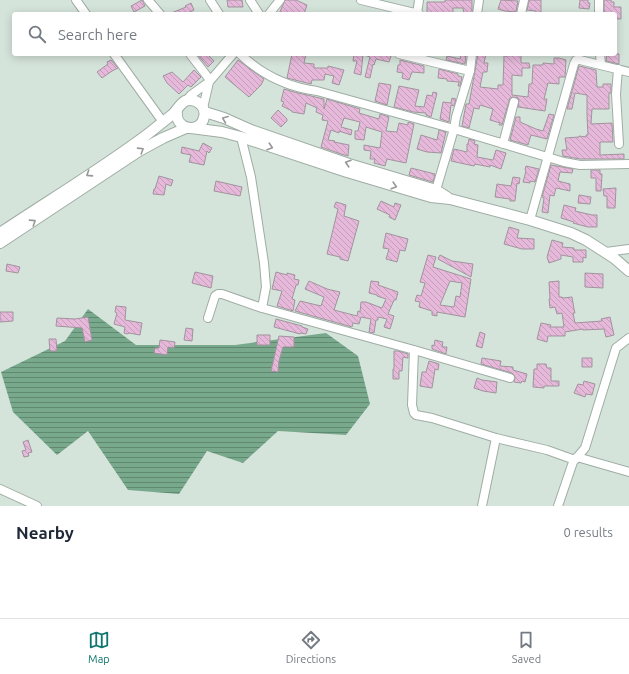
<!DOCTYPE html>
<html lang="en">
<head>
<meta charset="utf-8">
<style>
	body { margin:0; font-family:Ubuntu,sans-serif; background:#f6f6f7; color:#1f2937 }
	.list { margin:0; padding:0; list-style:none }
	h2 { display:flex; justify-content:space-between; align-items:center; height:52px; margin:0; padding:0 16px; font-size:17px }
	h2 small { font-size:13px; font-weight:400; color:#747a83 }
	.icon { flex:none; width:22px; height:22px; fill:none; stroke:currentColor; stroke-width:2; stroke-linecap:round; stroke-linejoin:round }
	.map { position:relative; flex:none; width:629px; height:506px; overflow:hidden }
	.search { position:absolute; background:#fff; box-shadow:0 2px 10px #0003; left:12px; right:12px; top:12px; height:44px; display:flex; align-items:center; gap:10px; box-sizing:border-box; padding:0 14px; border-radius:4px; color:#747a83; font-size:15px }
	.sheet { height:112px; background:#fff }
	nav { display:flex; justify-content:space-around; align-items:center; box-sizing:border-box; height:56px; border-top:1px solid #e0e1e3; background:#fff; font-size:11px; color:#747a83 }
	nav a { display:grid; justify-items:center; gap:2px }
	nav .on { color:#0f766e }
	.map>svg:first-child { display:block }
</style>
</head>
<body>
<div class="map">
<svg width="629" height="506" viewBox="0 0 629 506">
	<defs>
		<pattern id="water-rules" width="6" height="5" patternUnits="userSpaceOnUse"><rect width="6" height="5" fill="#78a98c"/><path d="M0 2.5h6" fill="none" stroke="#618971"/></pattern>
		<pattern id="building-back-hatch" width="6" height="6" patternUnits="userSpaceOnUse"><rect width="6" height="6" fill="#e6b9da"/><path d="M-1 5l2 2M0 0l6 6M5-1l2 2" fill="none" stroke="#c49eba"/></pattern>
	</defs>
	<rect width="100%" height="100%" fill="#d5e4db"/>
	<path fill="url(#water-rules)" d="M88,309L136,345H235L326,333L358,356L370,404L346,435L278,431L243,463L207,451L179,494L128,490L88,431L57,455L13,412L1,372L65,341Z"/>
	<path fill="url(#building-back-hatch)" stroke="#a1939d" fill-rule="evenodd" d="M142,0L145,6L134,12L131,6Z
		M227,0H242L243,7H228Z
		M285,0H296L307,5L304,14H279Z
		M445,0H472V14H464L463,8H453V14H433V13H427V2H445Z
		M501,0L518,1L516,12L505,11L498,9Z
		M529,0H541V13H536V11L527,10Z
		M580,0H588V3H590L589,9L579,8Z
		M604,0H611V2H614V7H621V19H615V14H604Z
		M191,3L194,10L188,13V14H169L186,7L185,6Z
		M197,54H207L214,61L208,67Z
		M292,54H306L304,63L314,64V68H328V66L344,70L339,85L332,83L334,76L325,74L324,80H312L311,84L287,78Z
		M354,54H363L361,75L354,73L357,61H353Z
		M364,54H385L391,56L389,62L376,59L374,65L373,64L370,78L365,77L370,57L364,55Z
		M461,54H466L465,64L446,60L447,56L460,59Z
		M478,54H486L484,63H488L487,72H483L480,87L498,89V85H503L504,56L521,55V63H529L530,68H522V76L512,75V95L528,97L529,84H532L533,65H543V63L554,64V58H559L566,60L565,77H559V84L548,83L544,99H547L545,111L518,107L519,100L518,98L513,97L510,98L509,101L502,125H499L500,123L490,120L493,109L480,105L479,109L474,108L469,128L462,126L466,104H469Z
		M607,54H619V64L606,61Z
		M111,60L118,68L112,71L102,78L97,72L108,64L107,62Z
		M238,60L254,72L264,79L261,85L249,97L225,77Z
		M400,60L424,66V73L412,72L409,80L402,78L403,73L397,72L398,65H400Z
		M579,66L596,70L597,87H603V84H611V93H609V109H592L591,124L612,123L613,142H600V155L624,154V159H580L563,156L562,150H567L565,138L579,137V136L586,137V135H588L587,115V95L575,93L572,109H567Z
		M439,69L458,74V76L462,77L460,86H458L459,82L447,81V79L438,78Z
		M194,70L201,77L191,87L188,85L179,94L167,83L163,76L172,72L183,82Z
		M379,83L391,85L387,105L375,101Z
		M399,86L419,90L415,106L424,107L427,95L432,96L433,92L437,93L431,117L426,115V113L413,112L394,107Z
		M284,89L294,92L324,99V109L327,99L360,109L359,113L379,119L380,114L389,117L386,131L397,132L399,123L408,125V122L414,124L406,163L387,159L385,166L374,163L375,159H370L371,151L364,150V145L380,148L382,132L366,127L364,140L355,139V131H358L360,122L344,118L341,127L352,130L351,135L339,131V133L331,130L328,140L335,141L334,142L349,145L348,156L341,154L321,147L328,121L322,120L323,115L316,112L317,108L306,103L304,114L292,112V111L282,106L284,102L281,101Z
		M452,98L456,99L454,106L451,105L449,122L440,119L443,102L451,103Z
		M278,110L287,119V121L281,127L271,118Z
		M549,114L554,115L547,139L531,135L528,145L510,140L516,117H520V122L536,129L543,131Z
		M439,130L446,132L441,153L427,152L417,149L421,135L437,140Z
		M469,139L475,141L474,144L478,145L477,157L493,160L496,150L506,153L501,169L490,165V167L475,164L474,166L451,161L454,149L467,152V144H468Z
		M203,143L212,148L209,153L207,151L204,165L189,162L191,155L181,153L182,147L199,151Z
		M551,165L573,169L572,173L560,172L558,181L570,184V191L556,188L554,196L550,195L548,213L542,212L544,198L542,197Z
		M526,166L539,169L535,182L530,181V183L523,182L526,171L525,170Z
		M411,168L435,174L433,182L409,175Z
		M591,170H600V174H602L601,191H596V178H591Z
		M159,176L173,180L171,186L166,184L164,195L153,194L154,189H155Z
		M513,177L520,178L519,184L517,183L515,201H510V199L495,197L497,184L511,186Z
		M216,181L242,187L240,196L214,191Z
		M616,188L615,208H607V196H604L603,189Z
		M579,195L591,197L590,204L578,203Z
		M381,201L394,207L395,203L401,205L395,220L389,217L390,215L377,209Z
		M336,202L346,205L344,216L359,221L348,261L340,259V257L327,254L338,209L334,207Z
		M564,205L576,208L575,211L592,215H597V227H588L573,223L574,222L561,218Z
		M509,227L519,230L517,238L534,239V249H522L504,244Z
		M386,233L408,239L405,251L400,250L397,262L386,259L389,249L383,248Z
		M552,240L563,243L562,247L574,248V250H586V258L583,257V262H573V257L561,255V259L549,263L547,257Z
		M428,255L436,257L433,267L471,279L465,317L437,312V316L432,315V311L419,307L420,302L415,301L417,295L421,296L425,283L420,282ZM450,281L462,283L460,297L456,296L454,307L440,305Z
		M440,255L452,261L473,264L471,277L438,259Z
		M7,264L20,267L18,273L6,271Z
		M195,272L213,276L211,288L192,283Z
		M276,272L287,275V273L295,275L294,279L299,280L298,285H296L292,299L295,300L293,311L277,306L282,291L272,289Z
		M585,273L603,274V288L585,287Z
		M309,281L327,289L340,292L334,310L357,316L358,311L360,312L361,302H366L382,308L386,299L377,296V295L369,293L371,281L379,282L378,285L398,292L396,300H394L388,314L394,316L390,329L384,327L387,319L378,317V320H376L374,333L369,332L371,319L361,317L359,324L353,323L352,327L295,311L300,301L321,306L324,297L305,289Z
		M559,281V297H562L563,298L572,297L574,309L575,313H573L575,323L602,321L601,319L610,317L614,335L606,337L604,329L583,330V329L565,332V336H548L547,342L537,339L541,323L551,325L550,327H564L562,313L557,314L555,307L550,308L549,299H550L549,282Z
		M116,306L126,307L125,320L142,323L140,335L129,333L128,334L124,333L125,327L114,324L117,313L115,312Z
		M0,312H13V321L0,322Z
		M88,317L92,340L85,342L82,328L56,326L57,318L75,319Z
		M276,319L302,326V327L308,329L306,334L300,333V334L274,327Z
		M186,328L193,329L192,341L184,340Z
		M480,332L485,334L482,348L476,346Z
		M257,335H270V345H257Z
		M279,336L294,337V347H283L279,361L278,372L271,371Z
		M49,339H56L57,351H50Z
		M160,340L175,342L174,348L168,347L167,355L154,353L155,348H159Z
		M435,340L443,342L442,347H447L446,354L432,349V345L434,346Z
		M394,351H398L408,354V358L403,357L402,371H399V379H393V369H394Z
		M482,358L501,361L500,366L513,367V370L527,374L525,382L522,381L521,383L514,382L515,377L514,375L512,373L481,364Z
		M582,358H592V367H582Z
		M429,361L439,364L438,370L435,369L432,388L420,386L422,372H426Z
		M537,364H546L547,368H551V381H559V386H544V388L533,387L534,369H537Z
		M477,378L482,380L497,382L496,393L483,391L474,388Z
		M584,381L595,384L592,395L586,394L585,397L574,393L578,384L583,385Z
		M28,440L32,452L28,453L29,456L24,457L22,451L26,450L23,442Z"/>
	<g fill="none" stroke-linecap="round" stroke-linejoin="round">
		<defs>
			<path id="minor" d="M76,0L86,14
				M148,0L160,14
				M210,0L219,14
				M250,0L259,14
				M361,0L419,14
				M599,0V14
				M269,14L280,0
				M417,14L419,0
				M477,14L479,0
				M521,14L524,0
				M114,54L163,122
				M190,54L210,80
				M240,54C262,75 287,87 317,91L454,129L564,162L580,165L629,164
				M399,54L470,71
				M600,54L601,64
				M618,69L616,94L619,144
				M185,102L191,95L209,82L233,54
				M203,108L209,82
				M241,137L251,177L264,263L266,287L262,308
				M503,144L514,102
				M436,190L454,129L456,117L470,71L472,54
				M530,220L574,64L576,60H580L629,72
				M606,252L629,249
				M208,318L215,296L218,294H222L262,308L414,350L510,378
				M414,350L412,405L414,413L416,415L432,418L496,438L547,450L575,460
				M577,457L629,472
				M0,489L37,506
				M482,506L496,438
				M558,506L573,462L585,448L616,348L629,338"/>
			<path id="major" d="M205,112L224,118L251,130L349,164L436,190L447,197
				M191,128L222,132L241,137L347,172L431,197L450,199L530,220L571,233L586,240L614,258L629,271
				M0,233C45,203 91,175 134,144C148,135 160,124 173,114C177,110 180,104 185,101C196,97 207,107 204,117C201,134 174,131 177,110
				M0,243L139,151L163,138L186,128"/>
		</defs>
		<use href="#minor" stroke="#9fada4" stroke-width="10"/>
		<use href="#major" stroke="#9fada4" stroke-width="12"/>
		<use href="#minor" stroke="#fff" stroke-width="8"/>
		<use href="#major" stroke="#fff" stroke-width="10"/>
	</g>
	<defs><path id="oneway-chevron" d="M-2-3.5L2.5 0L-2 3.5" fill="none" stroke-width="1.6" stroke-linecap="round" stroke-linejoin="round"/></defs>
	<g stroke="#969897">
		<use href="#oneway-chevron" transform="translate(225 119) rotate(-158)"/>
		<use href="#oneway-chevron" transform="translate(270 147) rotate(18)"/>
		<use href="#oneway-chevron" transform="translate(141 150) rotate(-32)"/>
		<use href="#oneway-chevron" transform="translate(348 163) rotate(-162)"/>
		<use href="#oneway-chevron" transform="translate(89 174) rotate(147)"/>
		<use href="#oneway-chevron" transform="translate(394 186) rotate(16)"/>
		<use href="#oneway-chevron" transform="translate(33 222) rotate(-33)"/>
	</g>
</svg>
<div class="search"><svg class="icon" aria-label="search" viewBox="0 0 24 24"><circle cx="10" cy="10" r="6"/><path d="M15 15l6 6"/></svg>Search here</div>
</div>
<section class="sheet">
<h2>Nearby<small>0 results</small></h2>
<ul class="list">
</ul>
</section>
<nav>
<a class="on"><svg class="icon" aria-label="map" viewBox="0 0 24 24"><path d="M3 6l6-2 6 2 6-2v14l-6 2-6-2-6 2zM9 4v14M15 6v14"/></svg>Map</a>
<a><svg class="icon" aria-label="directions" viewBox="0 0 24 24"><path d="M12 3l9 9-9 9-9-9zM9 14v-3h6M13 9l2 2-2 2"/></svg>Directions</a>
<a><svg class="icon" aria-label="saved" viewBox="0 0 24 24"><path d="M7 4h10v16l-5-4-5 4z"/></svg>Saved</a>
</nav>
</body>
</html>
